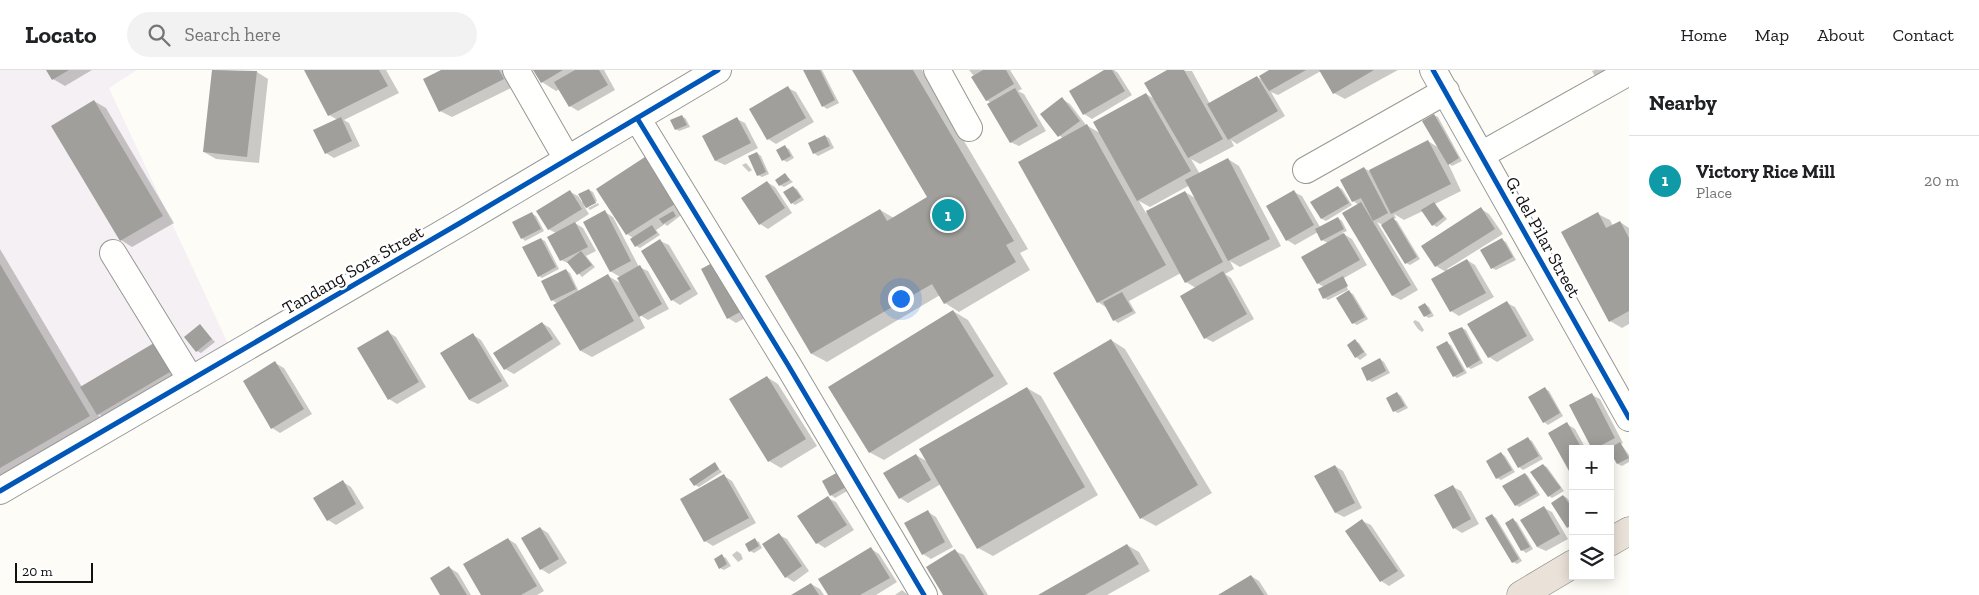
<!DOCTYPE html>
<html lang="en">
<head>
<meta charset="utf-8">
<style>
	body { margin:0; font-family:"Zilla Slab",serif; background:#f2f2f2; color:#202124 }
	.controls { position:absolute; right:15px; bottom:15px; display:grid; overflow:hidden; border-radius:0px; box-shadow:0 2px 12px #0003 }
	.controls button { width:45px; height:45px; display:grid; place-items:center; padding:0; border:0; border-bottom:1px solid #e0e0e0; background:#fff; color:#202124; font:25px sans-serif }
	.scale { position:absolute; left:15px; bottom:12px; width:78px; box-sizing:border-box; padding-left:5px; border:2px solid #111; border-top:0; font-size:14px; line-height:18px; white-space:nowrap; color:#111; -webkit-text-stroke:4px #fff; paint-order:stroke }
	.you { position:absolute; left:900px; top:228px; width:18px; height:18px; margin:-12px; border:4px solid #fff; border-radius:50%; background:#1a73e8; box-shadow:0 0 0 8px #1a73e833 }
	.badge { display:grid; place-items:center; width:32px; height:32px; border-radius:50%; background:#646362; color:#fff; font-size:16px; font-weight:700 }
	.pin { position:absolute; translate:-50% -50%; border:2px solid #fff; box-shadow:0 1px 5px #0006 }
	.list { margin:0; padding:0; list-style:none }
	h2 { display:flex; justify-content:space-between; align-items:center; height:65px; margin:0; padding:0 20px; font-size:21px }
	h2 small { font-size:16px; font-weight:400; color:#757577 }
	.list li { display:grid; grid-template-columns:32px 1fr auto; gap:15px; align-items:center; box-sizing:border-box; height:90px; padding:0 20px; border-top:1px solid #e0e0e0 }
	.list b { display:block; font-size:19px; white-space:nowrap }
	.list p { margin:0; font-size:16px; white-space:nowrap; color:#757577 }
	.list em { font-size:16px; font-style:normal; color:#757577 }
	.icon { flex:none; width:28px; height:28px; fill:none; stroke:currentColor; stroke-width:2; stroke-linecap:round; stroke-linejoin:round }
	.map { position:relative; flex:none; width:1629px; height:525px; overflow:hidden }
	header { display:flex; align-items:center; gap:30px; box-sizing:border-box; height:70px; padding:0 25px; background:#fff; border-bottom:1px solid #e0e0e0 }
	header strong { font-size:24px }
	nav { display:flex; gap:28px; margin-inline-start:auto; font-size:18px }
	.search { width:350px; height:45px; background:#f2f2f2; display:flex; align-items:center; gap:12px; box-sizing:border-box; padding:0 18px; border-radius:28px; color:#757577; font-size:19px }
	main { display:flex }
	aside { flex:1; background:#fff }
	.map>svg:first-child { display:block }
</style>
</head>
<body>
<header>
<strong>Locato</strong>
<div class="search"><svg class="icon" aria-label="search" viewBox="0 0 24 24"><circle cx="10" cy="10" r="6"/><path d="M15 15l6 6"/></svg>Search here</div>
<nav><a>Home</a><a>Map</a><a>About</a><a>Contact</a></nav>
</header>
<main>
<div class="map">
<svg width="1629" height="525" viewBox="0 0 1629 525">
	<rect width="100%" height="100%" fill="#fdfcf7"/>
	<path fill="#f5f0f3" d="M0,0H137L109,18L230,278L0,411Z"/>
	<path fill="#0003" fill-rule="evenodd" d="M47,0H92L65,16L53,9Z
		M213,0L257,2L268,9L259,93L216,89L204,82Z
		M306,0H386L399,23L344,50L349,53L360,76L334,88L326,83L338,50L329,45Z
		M444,0H507L515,16L452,47L440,41Z
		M535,0H604L615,20L578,41L570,36L560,19L556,21L542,12Z
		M804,0H822L839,33L827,39L823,36Z
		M854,0H922L1028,179L1020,183L1030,200L959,242L945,233L940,225L827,292L812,284L767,206L880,140L894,148L929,127Z
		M969,0H1010L1022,19L1018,21L1024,24L1046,61L1019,76L1010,72L992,33L986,30L974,6Z
		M1107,0H1114L1118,3L1132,25L1092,49L1084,44Z
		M1170,0L1192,1L1210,34L1257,7L1263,10L1271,0H1398L1345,29L1334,23L1321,1L1278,25L1271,22L1285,46L1237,74L1231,70L1234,76L1200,94L1191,89L1200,104L1228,89L1239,96L1281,176L1240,197L1230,191L1234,199L1225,204L1231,208L1254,249L1213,272L1205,268L1196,218L1186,212L1181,203L1129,231L1136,243L1118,253L1114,250L1107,238L1098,232L1063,69L1042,44L1062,29L1070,34L1086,55L1100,63L1146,24L1155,29ZM1190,115L1197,129L1185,122L1146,143L1139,131L1150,137Z
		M1595,0H1629L1599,14L1592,1Z
		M788,18L796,22L814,52L776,74L768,69L751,39Z
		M94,31L106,38L174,153L132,177L121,170Z
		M1434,45L1438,47L1462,91L1452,96L1448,93L1461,121L1435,134L1447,149L1437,157L1433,155L1423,141L1404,150L1394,144L1396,148L1393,149L1397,151L1420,189L1410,195L1406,193L1383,155L1377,152L1418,220L1401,230L1393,226L1359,135L1353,131L1364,98L1369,101L1428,71L1439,78Z
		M682,46L686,49L690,57L679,61L676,59Z
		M737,49L745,53L758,78L725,95L716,91L704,66Z
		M825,66L829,68L834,78L818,86L814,83Z
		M785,77L789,79L794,88L787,92L783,90Z
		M757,83L761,86L769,104L762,107L758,105Z
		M746,93L752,100L749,102L742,95Z
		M660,94L689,139L667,156L665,154L656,160L660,165L640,178L636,176L633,168L627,164Z
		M785,105L793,112L784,117L780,115Z
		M767,112L775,117L792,143L768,159L760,154Z
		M793,117L797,119L804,130L795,135L792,133Z
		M1338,117L1342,119L1352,135L1326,151L1322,149L1312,133Z
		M589,120L593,122L597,131L587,138L584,136L589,144L575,153L583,158L596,181L586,186L595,197L582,207L570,194L561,190L556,163L548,159L570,122L578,126L582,132Z
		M1294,122L1302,126L1320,157L1338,148L1342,151L1347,161L1342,163L1352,169L1367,195L1344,208L1348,220L1328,230L1324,228V217L1317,213L1328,173L1322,170L1318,162L1295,175L1287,170Z
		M598,133L599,135L590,140L588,138Z
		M1481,139L1489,144L1503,164L1447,199L1449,201L1467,190L1475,195L1494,227L1459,246L1451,241L1446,202L1436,196Z
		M605,142L613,147L639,197L648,201L669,239L648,250L638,244L645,258L592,287L581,281L558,234L552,230L566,200L570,203L579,222L608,206L622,214L620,207L610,201Z
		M532,144L536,146L544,161L525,171L522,168Z
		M1598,144L1610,150L1613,156L1620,152L1629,158V254L1622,258L1610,251Z
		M541,169L545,171L559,199L542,208L539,206Z
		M1502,170L1506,172L1516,190L1496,200L1492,198Z
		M660,171L669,175L698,224L680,235L672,230Z
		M0,179L82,317L159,272L183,303L106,349L98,344L104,354L0,415Z
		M722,198L747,247L736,253L728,248Z
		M1349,222L1353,224L1368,249L1357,255L1353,253Z
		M1507,233L1515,237L1534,270L1497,292L1489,287Z
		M1425,234L1429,237L1434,246L1429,248L1425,246Z
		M953,241L968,250L1008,314L884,390L869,382Z
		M1415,250L1419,252L1424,260L1422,262L1418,259L1413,252Z
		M542,253L550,258L561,274L514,304L505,299L495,283Z
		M200,256L215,272L201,283L197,281Z
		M1462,258L1466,260L1483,293L1471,299L1468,297Z
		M388,262L396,267L426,317L397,334L389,329Z
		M473,265L481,270L509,316L478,334L469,330Z
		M1111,270L1125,279L1212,423L1156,456L1141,448Z
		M1355,271L1359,273L1367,285L1360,290L1356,287Z
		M1447,273L1451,275L1467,303L1457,308L1454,306Z
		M1380,289L1384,292L1390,303L1372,312L1368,310Z
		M275,293L284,298L312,344L280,363L272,358Z
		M767,307L778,314L817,376L781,398L769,391Z
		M1027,318L1041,326L1098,425L993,486L978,478L941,414L908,433L900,428L916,385L928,392Z
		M1545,319L1549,321L1563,346L1548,355L1544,352Z
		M1397,323L1401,326L1408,338L1398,343L1394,341Z
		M1592,325L1600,329L1623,373L1621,374L1629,385V392L1622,396L1618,394L1610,379H1593Z
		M1567,354L1575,359L1586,379H1573V402L1570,400Z
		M1528,369L1532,371L1543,389L1523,400L1519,397L1509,379Z
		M1501,383L1505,386L1515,402L1501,410L1497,408Z
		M715,394L722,402L699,417L695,415Z
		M1543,395L1547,397L1564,421L1552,428L1549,426Z
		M1335,396L1343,401L1362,438L1344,447L1336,443L1316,407Z
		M838,403L849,420L835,428L831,425Z
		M1525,404L1528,406L1540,425L1519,437L1516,435Z
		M724,406L732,411L756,453L713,476L705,471Z
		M343,412L351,417L364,438L336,455L328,450Z
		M1453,417L1461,421L1479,454L1462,463L1454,458Z
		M1564,426L1567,428L1573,436L1572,459L1568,457Z
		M828,428L836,432L854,460L825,478L817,473L799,446Z
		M1544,438L1552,442L1568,469L1546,481L1537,477Z
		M928,442L936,447L953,477L931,489L923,484Z
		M1492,445L1496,448L1522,491L1517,494L1513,492Z
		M1513,450L1517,452L1533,479L1526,483L1522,480Z
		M1362,451L1371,455L1405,506L1389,516L1381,511Z
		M540,458L548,463L567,493L549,504L541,499Z
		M779,465L787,469L809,501L794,512L786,507Z
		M508,469L516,474L544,521L537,525H482Z
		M755,470L759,472L762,478L754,483L750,481Z
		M1127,475L1139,482L1150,501L1107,525H1041Z
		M871,479L879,484L897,512L876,525H829Z
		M737,481L741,484L743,489L738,492L732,485Z
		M955,481L964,485L988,525H944Z
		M722,486L726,488L731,496L724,500L720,498Z
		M450,498L458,503L471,525H442Z
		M1251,506L1259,511L1268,525H1220Z
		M811,514L820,519L824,525H794Z
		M902,520L908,525H895Z"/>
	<path fill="#a19f9c" d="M46,0H69L52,10Z
		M212,0L257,1L247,87L203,82Z
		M304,0H379L388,16L328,46Z
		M441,0H499L504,9L439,42L423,9Z
		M533,0H563L541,13Z
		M575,0H599L608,15L569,37L554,12Z
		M803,0H820L835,30L822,37Z
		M852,0H913L1014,171L1006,175L1016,192L944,234L932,214L811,284L765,206L880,139L887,151L927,127Z
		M983,0H1006L1014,14L986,31L971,7Z
		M1104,0H1112L1125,21L1083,45L1069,21Z
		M1167,0H1184L1223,69L1188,88L1144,13Z
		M1269,0H1306L1269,21L1259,6Z
		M1319,0H1374L1333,24Z
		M1257,6L1278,41L1228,70L1207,34Z
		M788,16L806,48L767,70L749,39Z
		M1015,18L1038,56L1010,73L987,34Z
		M1146,23L1191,101L1137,131L1093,52Z
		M1062,27L1080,51L1058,67L1040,44Z
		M94,30L163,146L120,171L51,56Z
		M1434,44L1459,88L1448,95L1422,51Z
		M682,45L687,55L675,60L670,50Z
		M341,47L352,71L325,84L313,60Z
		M737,47L751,73L715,91L702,66Z
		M1087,54L1166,195L1097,233L1018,92Z
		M825,65L830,76L813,84L808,73Z
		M1428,70L1451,114L1391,144L1369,100Z
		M785,75L791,86L782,91L776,80Z
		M757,82L766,102L757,106L748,86Z
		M648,85L678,132L626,165L596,119Z
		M1228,88L1270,169L1228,191L1185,110Z
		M1364,97L1388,143L1373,151L1361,128L1352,132L1340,110Z
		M785,103L790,110L779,116L775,110Z
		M767,111L785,138L759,155L741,128Z
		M793,116L801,127L791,134L783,122Z
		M1338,116L1349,133L1321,149L1310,132Z
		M589,119L596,133L586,138L578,124Z
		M570,120L582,139L548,160L536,141Z
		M1294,120L1314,155L1286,171L1266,136Z
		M1185,121L1223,192L1185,213L1146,141Z
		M1361,132L1411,215L1392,226L1342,143Z
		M1434,132L1444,147L1432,156L1421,140Z
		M1481,137L1495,159L1435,197L1421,176Z
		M605,140L631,191L610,202L583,152Z
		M673,141L676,146L663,154L659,149Z
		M532,142L541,159L521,169L512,152Z
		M1598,142L1606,158L1620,151L1629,168V241L1609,252L1561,162Z
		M1338,147L1344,159L1321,171L1315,159Z
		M1393,147L1417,187L1405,194L1381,155Z
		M575,152L588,177L560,191L547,167Z
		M652,155L657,163L635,177L630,169Z
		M1344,163L1360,190L1317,214L1301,187Z
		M541,168L556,197L538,207L522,177Z
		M1502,168L1513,187L1491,199L1480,180Z
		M660,169L691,219L671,231L641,181Z
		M581,181L592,195L577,205L567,192Z
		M1467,189L1486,223L1450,242L1431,209Z
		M714,192L740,242L727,249L701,199Z
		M0,194L90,346L0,398Z
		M640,195L662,234L639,247L617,208Z
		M566,199L576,219L551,231L541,211Z
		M1223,201L1247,244L1204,269L1180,226Z
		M608,204L634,251L580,281L553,235Z
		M1343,206L1348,216L1323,229L1318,219Z
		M1349,220L1365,247L1352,254L1336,228Z
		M1122,222L1133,241L1113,251L1103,232Z
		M1507,231L1527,266L1488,288L1467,254Z
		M1425,233L1431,243L1424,247L1418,237Z
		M953,240L994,306L869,383L828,317Z
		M542,252L553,269L504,300L493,283Z
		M200,254L212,269L196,282L184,267Z
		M1462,257L1480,290L1467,298L1448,263Z
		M388,260L419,312L388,330L357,278Z
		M473,263L502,311L469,330L440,283Z
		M1111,269L1198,415L1140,449L1053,303Z
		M1355,269L1364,282L1355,288L1347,275Z
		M159,270L175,299L97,345L80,317Z
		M1447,271L1464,301L1453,307L1436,277Z
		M1380,288L1386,301L1367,311L1361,298Z
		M275,291L304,339L271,359L243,311Z
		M767,306L806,369L768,392L729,329Z
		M1027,317L1085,417L977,479L919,379Z
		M1545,317L1560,343L1543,353L1528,327Z
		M1397,322L1405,336L1393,342L1386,328Z
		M1592,323L1615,368L1594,379H1592L1569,335Z
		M1567,352L1582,379H1573V399L1569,401L1548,363Z
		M1528,367L1539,386L1518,398L1507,379Z
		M1620,372L1629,388L1617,394L1610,382V379H1608Z
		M1501,382L1512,400L1496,409L1486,391Z
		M916,384L931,410L899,429L883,403Z
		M715,392L719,399L694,416L689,409Z
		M1543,394L1561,418L1548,427L1530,402Z
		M1335,395L1355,433L1335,443L1314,406Z
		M838,402L846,417L830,426L822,411Z
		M1525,403L1537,423L1515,436L1502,416Z
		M724,404L749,448L704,472L680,429Z
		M343,410L356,434L327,451L313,428Z
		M1453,415L1471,449L1453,459L1434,425Z
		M1563,425L1573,439V454L1567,458L1551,433Z
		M828,426L847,455L816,474L797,446Z
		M1544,436L1560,464L1537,477L1520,450Z
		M928,440L945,472L922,485L904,453Z
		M1492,444L1519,489L1512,493L1485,448Z
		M1513,448L1530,477L1521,481L1505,453Z
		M1362,449L1398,501L1380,512L1345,461Z
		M540,457L559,489L540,500L521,468Z
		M779,463L802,496L785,508L762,474Z
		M508,468L537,516L521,525H481L463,494Z
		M755,468L759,476L749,482L745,474Z
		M1127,474L1139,494L1085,525H1038Z
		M871,477L890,508L860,525H828L818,509Z
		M955,479L984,525H943L926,497Z
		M722,484L727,494L719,499L714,489Z
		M449,496L467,525H440L430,508Z
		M1251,505L1264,525H1218Z
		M811,513L819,525H791Z"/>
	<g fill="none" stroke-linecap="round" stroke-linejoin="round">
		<defs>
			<path id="minor" d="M516,0L567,89
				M937,0L969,58
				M1433,0L1629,348
				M637,48L788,295L924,525
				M1481,85L1629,2
				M1306,100L1446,21
				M113,183L191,310
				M0,421L460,153L718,0"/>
			<path id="highway" d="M1610,472L1629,461
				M1521,525L1573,494"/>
		</defs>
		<use href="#minor" stroke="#979795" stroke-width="28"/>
		<use href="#highway" stroke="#858482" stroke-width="29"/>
		<use href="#minor" stroke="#fffffe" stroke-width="26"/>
		<use href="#highway" stroke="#eae1d8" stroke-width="28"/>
		<defs>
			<path id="cycleway" d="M1433,0L1629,348
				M637,48L788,295L924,525
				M0,421L460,153L718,0"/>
		</defs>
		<use href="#cycleway" stroke="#fff" stroke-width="8"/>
		<use href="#cycleway" stroke="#0057b8" stroke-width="5"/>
	</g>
	<g text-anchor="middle" stroke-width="5" stroke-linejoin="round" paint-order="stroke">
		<g font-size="18" fill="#111" stroke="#fff">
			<text transform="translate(1543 167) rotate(61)" y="6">G. del Pilar Street</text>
			<text transform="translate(353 200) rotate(-30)" y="6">Tandang Sora Street</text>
		</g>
	</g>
</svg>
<div class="controls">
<button>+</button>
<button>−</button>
<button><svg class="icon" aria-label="layers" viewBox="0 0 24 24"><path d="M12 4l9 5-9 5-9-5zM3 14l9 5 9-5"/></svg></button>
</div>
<div class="scale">20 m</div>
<div class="you"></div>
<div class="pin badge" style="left:948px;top:145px;background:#0f9aa8">1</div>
</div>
<aside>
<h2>Nearby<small></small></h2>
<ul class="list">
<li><span class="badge" style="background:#0f9aa8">1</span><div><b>Victory Rice Mill</b><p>Place</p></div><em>20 m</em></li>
</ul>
</aside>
</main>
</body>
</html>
